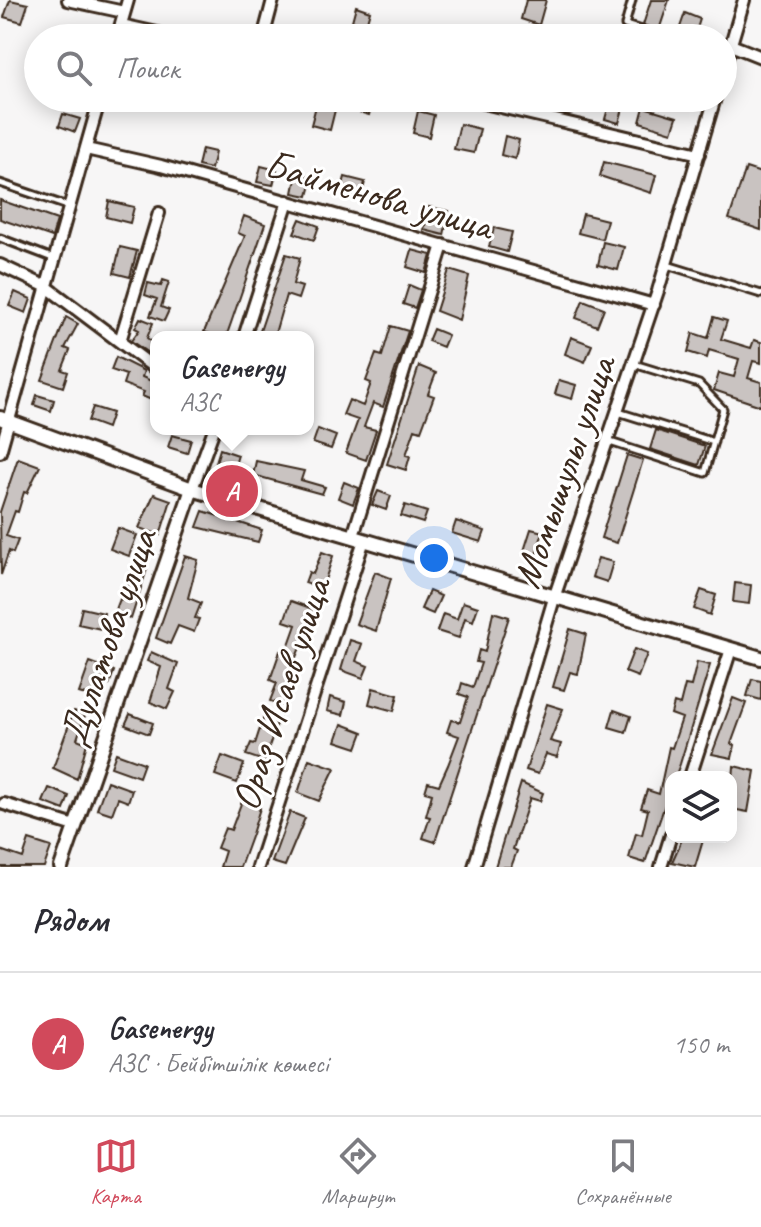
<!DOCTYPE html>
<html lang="ru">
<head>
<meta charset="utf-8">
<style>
	body { margin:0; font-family:Caveat,sans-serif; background:#f2f2f3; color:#2b2b33 }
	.controls { position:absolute; right:24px; bottom:24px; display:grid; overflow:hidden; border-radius:16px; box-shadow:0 4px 20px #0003 }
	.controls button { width:72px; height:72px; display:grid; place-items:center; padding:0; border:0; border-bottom:2px solid #e1e1e2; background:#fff; color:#2b2b33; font:40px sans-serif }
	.you { position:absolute; left:434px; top:558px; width:28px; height:28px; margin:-20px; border:6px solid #fff; border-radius:50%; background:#1a73e8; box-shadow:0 0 0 12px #1a73e833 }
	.badge { display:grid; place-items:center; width:52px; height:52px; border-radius:50%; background:#d1495b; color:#fff; font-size:26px; font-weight:700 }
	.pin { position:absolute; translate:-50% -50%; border:4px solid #fff; box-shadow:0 2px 8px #0006 }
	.popup { position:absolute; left:150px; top:331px; width:164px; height:104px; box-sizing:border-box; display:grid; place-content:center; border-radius:16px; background:#fff; filter:drop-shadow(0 2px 6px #0005); font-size:26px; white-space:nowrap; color:#7c7c81 }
	.popup b { font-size:30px; color:#2b2b33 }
	.popup::after { content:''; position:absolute; left:50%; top:100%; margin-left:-16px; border:16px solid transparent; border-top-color:#fff }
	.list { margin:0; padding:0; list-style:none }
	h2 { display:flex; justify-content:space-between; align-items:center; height:104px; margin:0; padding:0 32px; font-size:34px }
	h2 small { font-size:26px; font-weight:400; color:#7c7c81 }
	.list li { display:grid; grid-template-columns:52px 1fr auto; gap:24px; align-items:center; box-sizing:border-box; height:144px; padding:0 32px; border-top:2px solid #e1e1e2 }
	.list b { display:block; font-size:30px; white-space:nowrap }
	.list p { margin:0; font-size:26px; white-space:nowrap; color:#7c7c81 }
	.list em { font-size:26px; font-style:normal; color:#7c7c81 }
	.icon { flex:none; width:44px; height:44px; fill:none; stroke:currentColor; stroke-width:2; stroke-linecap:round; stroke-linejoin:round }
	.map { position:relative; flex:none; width:761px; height:867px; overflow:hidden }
	.search { position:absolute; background:#fff; box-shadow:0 4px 20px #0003; left:24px; right:24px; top:24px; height:88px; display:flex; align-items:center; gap:20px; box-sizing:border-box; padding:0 28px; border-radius:44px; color:#7c7c81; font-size:30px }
	.sheet { height:248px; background:#fff }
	nav { display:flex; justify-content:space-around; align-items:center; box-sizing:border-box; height:112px; border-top:2px solid #e1e1e2; background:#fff; font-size:22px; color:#7c7c81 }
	nav a { display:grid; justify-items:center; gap:4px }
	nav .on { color:#d1495b }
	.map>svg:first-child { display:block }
</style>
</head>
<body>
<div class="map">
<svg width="761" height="867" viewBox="0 0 761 867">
	<rect width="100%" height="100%" fill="#f7f6f6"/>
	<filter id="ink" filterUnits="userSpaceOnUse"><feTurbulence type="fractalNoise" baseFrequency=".0125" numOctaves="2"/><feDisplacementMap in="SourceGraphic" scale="16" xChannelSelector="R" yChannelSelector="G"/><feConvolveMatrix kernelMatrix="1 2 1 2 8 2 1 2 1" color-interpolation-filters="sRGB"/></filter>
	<g filter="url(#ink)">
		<path fill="#c9c3c1" stroke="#3b2a1e" stroke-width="2" d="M10,0L28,4L22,22L4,17Z
			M526,0H546L539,25L521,19Z
			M651,0H669L659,30L643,25Z
			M356,6L370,11L366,25L352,21Z
			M685,13L700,19L694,38L678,33Z
			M355,98L373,100L369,115L352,110Z
			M559,98H593L590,110L558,101Z
			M611,98H626L619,123L605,119Z
			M317,102L336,106L330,130L311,125Z
			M644,107L677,117L672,132L640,122Z
			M418,111L434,115L429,137L413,133Z
			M63,114L80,119L75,132L59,126Z
			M460,124L480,129L474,153L454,149Z
			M505,136L519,140L515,159L501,155Z
			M202,149L215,152L211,169L198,166Z
			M604,162L656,175L651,193L600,176Z
			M261,166L277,170L273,185L257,182Z
			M746,168L761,173V230L729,219Z
			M297,173L313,177L308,196L293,193Z
			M345,177L365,182L361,197L341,192Z
			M0,200L57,220L52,237L0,219Z
			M109,201L134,207L130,223L106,217Z
			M429,207L449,211L444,235L424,230Z
			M583,214L607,220L602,239L578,233Z
			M244,216L265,224L231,323L226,337H219L204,332L245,236L238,233Z
			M300,219L319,226L314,240L294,233Z
			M494,228L512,232L507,252L489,247Z
			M603,242L624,247L618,270L598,265Z
			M120,247L137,251L130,277L114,273Z
			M412,250L431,255L426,273L407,267Z
			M286,254L300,258L293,284L302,287L298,299L286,295L274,337H258Z
			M449,270L469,276L459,320L436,311Z
			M163,280L169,282L161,307L169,310L164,321L150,316L157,299L145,295L148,283L161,286Z
			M409,285L421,290L415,308L403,304Z
			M15,292L31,299L26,313L9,306Z
			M583,300L604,308L597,326L576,318Z
			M66,317L78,324L65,348L70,350L62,370L68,372L63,387L42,380Z
			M714,317L727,321L721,339L751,348L754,340L761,342V363L753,361L748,378L761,382V406L714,390L719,373L734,377L739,359L709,350L707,358L688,352L693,333L708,338Z
			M140,318L153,323L147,338L156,345L151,355L131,341L139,330L135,328Z
			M391,326L408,331L383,407L373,403L364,427L376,430L366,460L346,453L358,420L343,415L349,400L363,406L371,383L366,381L376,354L382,356Z
			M433,329L448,335L443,347L428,341Z
			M571,337L592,345L585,362L565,354Z
			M116,357L144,371L142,377L156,383V402L142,396L144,392L123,384L126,375L111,370Z
			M419,366L436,373L428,394L434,396L421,431L415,429L406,455L410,456L406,470L387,464Z
			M559,380L576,385L572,399L555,394Z
			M37,395L54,400L51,411L34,405Z
			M93,407L112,413L107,428L88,421Z
			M318,429L336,436L331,449L313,443Z
			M656,430L705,446L699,465L650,449Z
			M172,435L191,440L187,453L168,447Z
			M220,449L238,455L234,468L216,462Z
			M627,455L643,460L617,543L601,538Z
			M18,458L40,466L27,493L24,492L18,512L15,511L6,536L18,540L13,553L9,551L1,575L0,512Z
			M256,461L304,471L301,480L325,487L322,494L253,475Z
			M344,482L359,488L353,504L338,498Z
			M378,491L391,496L386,510L372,505Z
			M154,494L171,500L160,535L139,528Z
			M405,505L427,512L423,523L401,516Z
			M203,511L262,530L258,542L197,527Z
			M456,521L485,531L481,542L452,533Z
			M118,528L137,535L129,556L110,549Z
			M531,529L543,532L535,558L523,554Z
			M322,552L333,556L322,589L305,583L309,572L313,574Z
			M185,556L198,560L188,598L201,603L195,618L199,619L194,632L178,626L170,644L156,638Z
			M598,558L613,562L607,582L592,577Z
			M134,565L147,569L131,619L115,612L120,599L123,600Z
			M375,572L391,578L376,631L356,624Z
			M735,583L751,585L749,604L733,602Z
			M701,590L716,595L710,615L694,609Z
			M429,591L441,596L433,614L421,609Z
			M291,601L316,610L296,657L284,706L270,701L277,683L270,680L280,651L286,653L296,625L284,621Z
			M463,602L478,607L473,621L465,618L459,638L437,631L443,614L457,619Z
			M82,608L104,613L101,629L78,624Z
			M493,612L509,617L435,842L423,838L430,817L426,816L432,794L425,792L428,782L439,785L448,765L459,736L447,732L451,720L460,722L468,697L459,694L462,683L473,687L481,663L476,662L479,650L485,652Z
			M570,629L586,634L578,674L570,672L564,690L553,687Z
			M350,640L362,644L356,661L368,666L363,678L341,670Z
			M634,649L647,654L638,677L625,672Z
			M151,652L178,664L169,689L175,692L167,709L150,702L161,667L147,661Z
			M90,662L114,671L109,685L97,681L92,697L79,693Z
			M697,662L710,665L680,764L675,777H671V787L645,863L629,858L636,833L642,835L648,810L641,808L647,790L659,794L669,747L672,748L682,718L671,714L674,703L680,705L685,685L691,686Z
			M752,679L761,681V700L747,696Z
			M373,688L398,695L394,711L369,704Z
			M330,697L346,702L343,715L327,711Z
			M733,698L746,703L731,744L735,745L732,758L712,754Z
			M547,704L563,709L550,741L561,744L557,757L546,754L538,774L526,770Z
			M614,710L631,716L626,732L609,727Z
			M74,711L85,715L77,739L87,743L77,779L53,768Z
			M265,713L279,718L264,761L246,755L251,743L255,744Z
			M130,714L153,723L149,734L125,725Z
			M342,724L363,732L357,748L336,741Z
			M116,753L144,763L139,777L111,767Z
			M222,756L244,764L237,783L215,775Z
			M309,759L335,768L319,801L298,793Z
			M734,766L755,771L748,812L731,809Z
			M107,781L132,790L128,802L118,798L112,814L97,809Z
			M521,783L543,793L540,801L530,798L513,849L517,851L511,867H495Z
			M49,788L69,796L64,810L43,802Z
			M242,801L260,808L252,834L240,867H220L225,851L217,848L225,828L231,830Z
			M290,812L305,818L285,866L272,862Z
			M683,837H704L695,867L672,862Z
			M29,840L51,847L44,867H0V850L23,858Z"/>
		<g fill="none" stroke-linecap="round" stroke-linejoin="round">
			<defs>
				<path id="service" d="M632,0L625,25L667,38
					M0,183L70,207
					M0,238L55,259
					M667,265L761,294
					M618,412L714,442
					M607,441L705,473L723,409L699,384L634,364"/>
				<path id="minor" d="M68,0L124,12
					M121,25L180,38
					M117,38L128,0
					M263,38L273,0
					M731,45L761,57
					M723,71L744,0
					M463,98L699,154
					M86,149L161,166L654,305
					M0,265L47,287L156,369
					M244,337L288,201
					M120,341L159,213
					M0,452L100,98
					M192,489L214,429
					M353,536L443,245
					M690,777L731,649
					M4,804L75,826
					M258,867L364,540
					M474,867L555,595L658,291L715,98
					M661,867L671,835"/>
				<path id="tertiary" d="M0,418L192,489L761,658
					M61,867L192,489"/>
			</defs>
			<use href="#service" stroke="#3b2a1e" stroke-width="11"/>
			<use href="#minor" stroke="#3b2a1e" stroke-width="16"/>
			<use href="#tertiary" stroke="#3b2a1e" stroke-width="18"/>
			<use href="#service" stroke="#fff" stroke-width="5"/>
			<use href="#minor" stroke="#fff" stroke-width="10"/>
			<use href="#tertiary" stroke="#fff" stroke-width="12"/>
		</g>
	</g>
	<g text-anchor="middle" stroke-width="6" stroke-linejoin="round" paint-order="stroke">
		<g font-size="40" fill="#3b2a1e" stroke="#fff">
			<text transform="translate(379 194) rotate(16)" y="14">Байменова улица</text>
			<text transform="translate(563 472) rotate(-71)" y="14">Момышулы улица</text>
			<text transform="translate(107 637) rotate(-71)" y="14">Дулатова улица</text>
			<text transform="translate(280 694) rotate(-72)" y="14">Ораз Исаев улица</text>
		</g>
	</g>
</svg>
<div class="controls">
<button><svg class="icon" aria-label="layers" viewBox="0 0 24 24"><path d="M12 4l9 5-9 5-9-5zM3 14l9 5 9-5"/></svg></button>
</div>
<div class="you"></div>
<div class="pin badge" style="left:232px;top:491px">A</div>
<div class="popup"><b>Gasenergy</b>АЗС</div>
<div class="search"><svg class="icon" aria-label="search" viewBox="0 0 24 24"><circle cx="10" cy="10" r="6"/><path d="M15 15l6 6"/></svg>Поиск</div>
</div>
<section class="sheet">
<h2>Рядом<small></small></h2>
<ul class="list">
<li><span class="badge">A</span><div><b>Gasenergy</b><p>АЗС · Бейбітшілік көшесі</p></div><em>150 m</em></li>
</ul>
</section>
<nav>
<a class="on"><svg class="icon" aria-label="map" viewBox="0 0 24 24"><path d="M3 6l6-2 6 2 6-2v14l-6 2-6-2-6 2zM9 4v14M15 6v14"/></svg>Карта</a>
<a><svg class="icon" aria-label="directions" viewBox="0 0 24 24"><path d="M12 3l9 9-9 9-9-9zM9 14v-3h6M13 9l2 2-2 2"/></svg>Маршрут</a>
<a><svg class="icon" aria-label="saved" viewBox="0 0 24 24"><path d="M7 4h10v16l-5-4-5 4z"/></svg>Сохранённые</a>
</nav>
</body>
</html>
